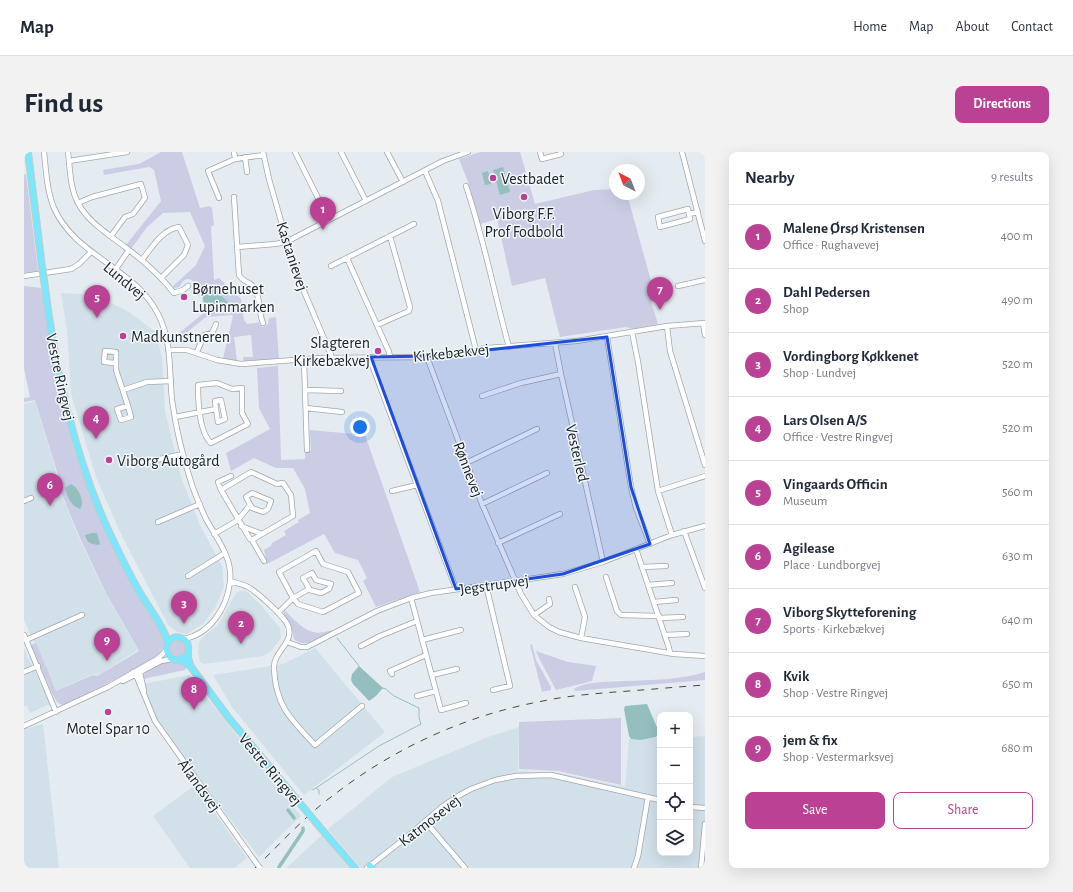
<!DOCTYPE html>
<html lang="en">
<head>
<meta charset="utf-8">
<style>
	body { margin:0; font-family:"Alegreya Sans",sans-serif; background:#f2f2f3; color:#1f2937 }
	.controls { position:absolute; right:12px; bottom:12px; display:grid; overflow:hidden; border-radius:8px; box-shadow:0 4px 16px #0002 }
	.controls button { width:36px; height:36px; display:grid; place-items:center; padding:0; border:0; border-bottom:1px solid #e0e1e3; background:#fff; color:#1f2937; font:20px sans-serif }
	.compass { position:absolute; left:585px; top:12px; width:36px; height:36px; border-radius:50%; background:#fff; box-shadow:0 4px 16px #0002; rotate:318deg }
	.you { position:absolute; left:336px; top:275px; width:14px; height:14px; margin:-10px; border:3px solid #fff; border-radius:50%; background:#1a73e8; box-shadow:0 0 0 6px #1a73e833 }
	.badge { display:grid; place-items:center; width:26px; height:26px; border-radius:50%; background:#ba4194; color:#fff; font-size:13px; font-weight:700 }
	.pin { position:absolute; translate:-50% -33px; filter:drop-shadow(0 1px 2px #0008) }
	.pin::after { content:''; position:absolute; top:21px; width:14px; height:12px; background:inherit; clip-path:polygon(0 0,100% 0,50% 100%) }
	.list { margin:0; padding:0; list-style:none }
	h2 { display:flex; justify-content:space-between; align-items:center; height:52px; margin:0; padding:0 16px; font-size:17px }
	h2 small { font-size:13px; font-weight:400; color:#747a83 }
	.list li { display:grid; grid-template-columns:26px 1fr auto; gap:12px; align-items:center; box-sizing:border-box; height:64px; padding:0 16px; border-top:1px solid #e0e1e3 }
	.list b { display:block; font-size:15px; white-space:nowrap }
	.list p { margin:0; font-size:13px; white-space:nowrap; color:#747a83 }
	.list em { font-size:13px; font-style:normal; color:#747a83 }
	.actions { display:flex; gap:8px; padding:12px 16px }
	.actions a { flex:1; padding:9px 0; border:1px solid #ba4194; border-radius:8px; text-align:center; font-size:14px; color:#ba4194 }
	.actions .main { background:#ba4194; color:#fff }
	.icon { flex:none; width:22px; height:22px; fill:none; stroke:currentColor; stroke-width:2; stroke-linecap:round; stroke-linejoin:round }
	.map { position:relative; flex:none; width:681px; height:716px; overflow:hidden; border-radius:8px }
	header { display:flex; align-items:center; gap:24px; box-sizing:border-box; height:56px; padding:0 20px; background:#fff; border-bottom:1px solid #e0e1e3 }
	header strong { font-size:19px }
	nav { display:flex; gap:22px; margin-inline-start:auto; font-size:14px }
	.intro { display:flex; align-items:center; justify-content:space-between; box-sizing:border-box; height:96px; padding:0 24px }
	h1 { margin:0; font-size:28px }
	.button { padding:10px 18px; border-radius:8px; background:#ba4194; color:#fff; font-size:14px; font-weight:700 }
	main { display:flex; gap:24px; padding:0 24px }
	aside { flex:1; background:#fff; border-radius:8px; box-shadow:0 4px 16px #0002 }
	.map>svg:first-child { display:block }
</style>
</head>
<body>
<header>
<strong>Map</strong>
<nav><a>Home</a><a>Map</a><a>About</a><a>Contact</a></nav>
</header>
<div class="intro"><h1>Find us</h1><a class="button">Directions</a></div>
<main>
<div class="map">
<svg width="681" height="716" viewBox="0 0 681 716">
	<rect width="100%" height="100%" fill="#e5ecf1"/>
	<path fill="#d2e0e9" d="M37,141L59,142L74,145L102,158L132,180L138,206L141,259L157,325L176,373L198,414L200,435L191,456L180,471L163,482L153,480L144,473L97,382L72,325L47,242L43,178Z
		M11,249L36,333L34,334L54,384L80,438L114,498L79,520L73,523L69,522L32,539L0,468V252Z
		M216,439H222L235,451L256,476L257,486L246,500L239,504L180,512L176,510L174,501L175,490L181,483L194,473L212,441Z
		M0,496L26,552L6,561L3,554H0Z
		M291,496L361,580L280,643L208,555L189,523L259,512Z
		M165,523L277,664L235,705L198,657L135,571L127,556L120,532Z
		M19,572L35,716H0V577Z
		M495,575L494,619L536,621L601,635L605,587L636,586V701H666V585L681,584V716H337L304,677L368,625L464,585Z
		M171,633L223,706L210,716H166L129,664Z
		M298,683L325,716H262Z"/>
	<path fill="#cacde4" d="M137,0H158L176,56L186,54L188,56L190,73L187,75L190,128L195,126L217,147L220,168L223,172L232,171L234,170L236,173L239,175L244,172L245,166L252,165L255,207L220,209L219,205H229L227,183L210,185L213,209L199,206L209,164L208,163L182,165L157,185L154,182L181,160L176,135L171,137C171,132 168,124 161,128C158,129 157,133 155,135C152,136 151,136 148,135L172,113L181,94L166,60L139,61L123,75L107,97L102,93L137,49L130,18L125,15L80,23L79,18L115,12Z
		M456,0H496L511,52L570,38L591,37V42H603L632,147L627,149L634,172L608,177L602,175L536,185L521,126L488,134L473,67L456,72L444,30L435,7Z
		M2,22L14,119L0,121V23Z
		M0,134L17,136L34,241L53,308L85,388L122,457L138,480L140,486L141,493L135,502L127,508L92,527L43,552L38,553L33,550L28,541L7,493L12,491L32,539L69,523L73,524L115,499L81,439L55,384L35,335L37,333L11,248L0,250V246L6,245L0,216Z
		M254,214L257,308L281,307V299H287L286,278L341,283L396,440L352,455L339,429L343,426L334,408L311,401L300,382L243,412L240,407L242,404L240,399V398L247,394L248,391L262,383L260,379L275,370L274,368L286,361L281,337L269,316H252L230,306L207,319L202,301L246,277L235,256L233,216Z
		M260,458C275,472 286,487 307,478V480C296,485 281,498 270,487C268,477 268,471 260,463Z
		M146 497a8 8 0 1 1 16 0a8 8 0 1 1-16 0Z
		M508,492L512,508L527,535V538L518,540L506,493Z
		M512,499L544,510L572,514L568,529L532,538L515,506Z
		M146,508L156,511L162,514L161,518L119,527C120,516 136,510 146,508Z
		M681,520V528L551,539L550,537C562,529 587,530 601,529C628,528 656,528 681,520Z
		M597,566V633L534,619L495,617V570Z"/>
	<path fill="#94bfbe" d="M479,15L486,40L476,43L469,18Z
		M464,19L467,32L461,33L458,21Z
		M187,134L207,153V156L182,161L177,137Z
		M47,332C54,335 62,350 56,357C46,353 44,346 41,336Z
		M68,381H73L76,392L74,393C67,392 63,391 61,383Z
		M335,514L359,536L352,544L345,549L329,532L327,528L328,522Z
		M623,552L635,580L632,585L616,588L607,587L605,584L600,557L601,554Z"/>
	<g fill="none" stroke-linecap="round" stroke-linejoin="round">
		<path stroke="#94bfbe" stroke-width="1" d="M313,486L335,514
			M358,536L362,537
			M292,636L355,594L397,572L395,566V556L370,544L363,538
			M288,638L292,636L295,638V642"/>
		<path stroke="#94bfbe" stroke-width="3.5" d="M264,658L270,666
			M255,715L279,679V676"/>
		<defs>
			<path id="minor" d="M20,0C22,19 23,39 30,56C51,104 111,116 134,162C148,189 145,219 148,248C152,277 159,306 168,333C172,345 177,356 182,367C193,387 209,406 206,430C203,456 186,482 160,487
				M44,0C46,17 46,36 54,51C64,70 84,82 101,95C120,109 136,123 150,141L159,138L164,134
				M210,0L211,7
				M239,0L245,27L271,118L307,203V206
				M271,0L305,68
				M317,0L342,49
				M363,0L379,30
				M516,0L518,7L537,2
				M658,0L681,89
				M221,5L223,20
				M45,9L103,0
				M401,19L414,49L452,198
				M442,34C460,87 470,141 485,195
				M210,45L215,123C220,131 224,129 229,134C237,144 234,160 239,171
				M195,46L184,19L211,7L240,3
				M54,51L68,45L117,32L121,46L109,62L101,65L87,84
				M665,62L664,57L634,65L636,75L666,67L665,62L674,60
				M213,95L251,92L262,90L419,9L444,0
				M323,106L365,200L366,205
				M118,108C127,96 139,77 155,75L164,93L160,103L138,125
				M307,114L390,72
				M91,118L105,98
				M0,124L47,117L55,112L67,100
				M654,134L681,128
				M679,171L681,183
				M353,173L385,159L386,155L366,84
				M643,174L646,199L681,313
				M608,180L614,210L634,339L648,383
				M583,185L607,335L612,356L626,392
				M531,191L537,222L579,410
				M144,198H163L193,208L217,212L297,206L403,205L463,196L553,189L643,174L681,171
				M173,200L180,183L188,181L192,172
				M347,205L348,213L432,437
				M403,205L458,352L497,442L510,463L525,475L535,480L557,486L650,502L681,504
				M280,208L283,298
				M91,211L80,210L81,199L92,200V218L104,254L93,257L97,268L107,265L104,254
				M193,231L208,237L218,236V261L224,272L187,291C175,280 174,248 174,233Z
				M99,238L123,230L147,229
				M282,238L317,239
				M458,244L497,231L537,222
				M282,256L318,260
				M151,265L192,257L194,270L201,267L197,248L191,249L192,257
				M442,311L513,277
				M113,312L159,302
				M207,324L194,330L197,338L226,387L228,388L238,382
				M197,338L227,320L253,332L259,331L267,343L269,364L238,382L217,374
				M368,339L393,333
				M634,339L681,324
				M228,341L247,349L244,357L239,360L228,356L222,345Z
				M0,349L7,346
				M458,352L523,321
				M134,370L176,352
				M660,379L681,436
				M190,382L214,368L226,353
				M228,388L240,409
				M474,391L536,362
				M612,397L645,496L646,501
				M292,399L299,412L324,420L335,441L299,460L274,452L269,446L255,420Z
				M618,415L642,414
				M288,421L292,428L307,432L305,437L297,441L286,438L279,426Z
				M164,424L201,401
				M582,425L593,459L597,463L635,464
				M206,429C212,431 218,432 224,435C233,440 256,461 262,470C265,474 266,479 265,484C262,496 249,503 250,517C252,555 267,567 291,593L338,554
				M462,433L486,534L469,538
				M624,433L648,431
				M551,435L561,465L557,486
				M387,446L417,558L442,551
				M630,450L652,448
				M254,461L269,446L285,437
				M510,463L526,452L525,447
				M635,466L659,465
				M0,483L32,560
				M641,483L663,482
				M2,488L58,463
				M398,488L437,478
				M263,490L277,495H283L353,459L387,446L407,441L539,422L579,410L648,383L681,374
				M337,494L356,484L393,469
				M115,519L116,521L120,539
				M0,520L14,514
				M109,520L112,523L131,569L230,708
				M368,522L366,519L402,503
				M408,523L433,517
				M99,529L137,509L148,507
				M393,544L412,539
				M0,574L84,535L133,507L143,498
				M666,655L681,656
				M401,669L441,716
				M343,716L384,684L419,654L434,644L447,637L471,628L492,624L527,623L636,648
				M610,716L614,704L624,645
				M677,716L681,672"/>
			<path id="major" d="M4,0L18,115
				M20,128C30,211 47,294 81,371C92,395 103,418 116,441C126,458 139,473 144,491
				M164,503L157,508L148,507C138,498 144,482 157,486C166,489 164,496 164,502C163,506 166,511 167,515
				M157,508L167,515L204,565L279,655
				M294,673L331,716
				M346,714L348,716"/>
		</defs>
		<use href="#minor" stroke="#a1a8ac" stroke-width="6"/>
		<use href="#major" stroke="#c9caca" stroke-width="8"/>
		<use href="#minor" stroke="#fff" stroke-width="4.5"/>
		<use href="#major" stroke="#7ce6fb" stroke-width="6"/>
		<path stroke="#45494b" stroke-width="1" stroke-dasharray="7 7" stroke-linecap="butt" d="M231,716C257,691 282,663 311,642C372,595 443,563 519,549C542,544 567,542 591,540C621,538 651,535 681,533"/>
		<defs>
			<path id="minor-bridge" d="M230,708L236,716"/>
			<path id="major-bridge" d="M18,115L20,128
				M279,655L294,673"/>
		</defs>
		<use href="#minor-bridge" stroke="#a1a8ac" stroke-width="6" stroke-linecap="butt"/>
		<use href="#major-bridge" stroke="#c9caca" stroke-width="8" stroke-linecap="butt"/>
		<use href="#minor-bridge" stroke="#fff" stroke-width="4.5"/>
		<use href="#major-bridge" stroke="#7ce6fb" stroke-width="6"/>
	</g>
	<path fill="#1d4ed8" fill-opacity="0.2" stroke="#1d4ed8" stroke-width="3" stroke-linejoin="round" d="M583,185L607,335L626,392L539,422L432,437L347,205L407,204Z"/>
	<g fill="#ba4194" stroke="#f2f9fe" stroke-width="1.5">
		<circle cx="469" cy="26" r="4"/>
		<circle cx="500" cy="45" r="4"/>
		<circle cx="160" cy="145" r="4"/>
		<circle cx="99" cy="184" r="4"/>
		<circle cx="354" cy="199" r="4"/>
		<circle cx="85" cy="308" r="4"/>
		<circle cx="84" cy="560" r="4"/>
	</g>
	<g text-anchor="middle" stroke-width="3" stroke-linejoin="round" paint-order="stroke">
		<g font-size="16" fill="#202324" stroke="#f2f9fe" text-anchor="start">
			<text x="477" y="32">Vestbadet</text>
			<text x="500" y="67" text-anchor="middle">Viborg F.F.<tspan x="500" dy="18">Prof Fodbold</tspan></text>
			<text x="168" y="142">Børnehuset<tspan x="168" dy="18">Lupinmarken</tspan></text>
			<text x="107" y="190">Madkunstneren</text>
			<text x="346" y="196" text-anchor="end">Slagteren<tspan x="346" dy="18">Kirkebækvej</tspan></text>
			<text x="93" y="314">Viborg Autogård</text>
			<text x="84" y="582" text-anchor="middle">Motel Spar 10</text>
		</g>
		<g font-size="16" fill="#202324" stroke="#f2f9fe">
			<text transform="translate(269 104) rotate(72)" y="6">Kastanievej</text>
			<text transform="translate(101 128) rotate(40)" y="6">Lundvej</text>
			<text transform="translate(427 200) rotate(-6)" y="6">Kirkebækvej</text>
			<text transform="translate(37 225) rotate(78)" y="6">Vestre Ringvej</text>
			<text transform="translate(554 301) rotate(77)" y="6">Vesterled</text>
			<text transform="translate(445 317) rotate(69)" y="6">Rønnevej</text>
			<text transform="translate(470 432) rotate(-8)" y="6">Jegstrupvej</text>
			<text transform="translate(247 617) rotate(50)" y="6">Vestre Ringvej</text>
			<text transform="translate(176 633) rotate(54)" y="6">Ålandsvej</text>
			<text transform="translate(405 668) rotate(-38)" y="6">Katmosevej</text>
		</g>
	</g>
</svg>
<div class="controls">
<button>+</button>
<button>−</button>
<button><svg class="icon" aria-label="locate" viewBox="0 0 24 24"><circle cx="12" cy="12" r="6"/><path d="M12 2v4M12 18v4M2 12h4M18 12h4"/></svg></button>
<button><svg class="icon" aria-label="layers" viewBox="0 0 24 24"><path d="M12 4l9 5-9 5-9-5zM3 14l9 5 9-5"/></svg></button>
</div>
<svg class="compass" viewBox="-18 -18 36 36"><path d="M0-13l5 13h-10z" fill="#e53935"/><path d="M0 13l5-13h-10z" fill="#747a83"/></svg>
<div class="you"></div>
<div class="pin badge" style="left:299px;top:78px">1</div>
<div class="pin badge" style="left:217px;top:492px">2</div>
<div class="pin badge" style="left:160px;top:472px">3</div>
<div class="pin badge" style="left:72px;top:287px">4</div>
<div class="pin badge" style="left:73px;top:166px">5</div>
<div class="pin badge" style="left:26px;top:354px">6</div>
<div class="pin badge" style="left:636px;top:158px">7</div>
<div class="pin badge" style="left:170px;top:558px">8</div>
<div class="pin badge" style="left:83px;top:509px">9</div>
</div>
<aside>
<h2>Nearby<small>9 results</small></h2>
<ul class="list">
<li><span class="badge">1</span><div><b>Malene Ørsø Kristensen</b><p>Office · Rughavevej</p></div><em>400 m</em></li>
<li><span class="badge">2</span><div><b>Dahl Pedersen</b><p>Shop</p></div><em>490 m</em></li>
<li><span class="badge">3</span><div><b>Vordingborg Køkkenet</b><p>Shop · Lundvej</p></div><em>520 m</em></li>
<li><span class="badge">4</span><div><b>Lars Olsen A/S</b><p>Office · Vestre Ringvej</p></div><em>520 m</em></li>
<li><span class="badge">5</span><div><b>Vingaards Officin</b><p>Museum</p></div><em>560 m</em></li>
<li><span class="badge">6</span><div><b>Agilease</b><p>Place · Lundborgvej</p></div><em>630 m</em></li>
<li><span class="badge">7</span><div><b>Viborg Skytteforening</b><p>Sports · Kirkebækvej</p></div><em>640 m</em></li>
<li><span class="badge">8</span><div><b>Kvik</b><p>Shop · Vestre Ringvej</p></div><em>650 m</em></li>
<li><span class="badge">9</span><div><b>jem &amp; fix</b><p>Shop · Vestermarksvej</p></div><em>680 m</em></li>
</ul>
<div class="actions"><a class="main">Save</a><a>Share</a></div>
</aside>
</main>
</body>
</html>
